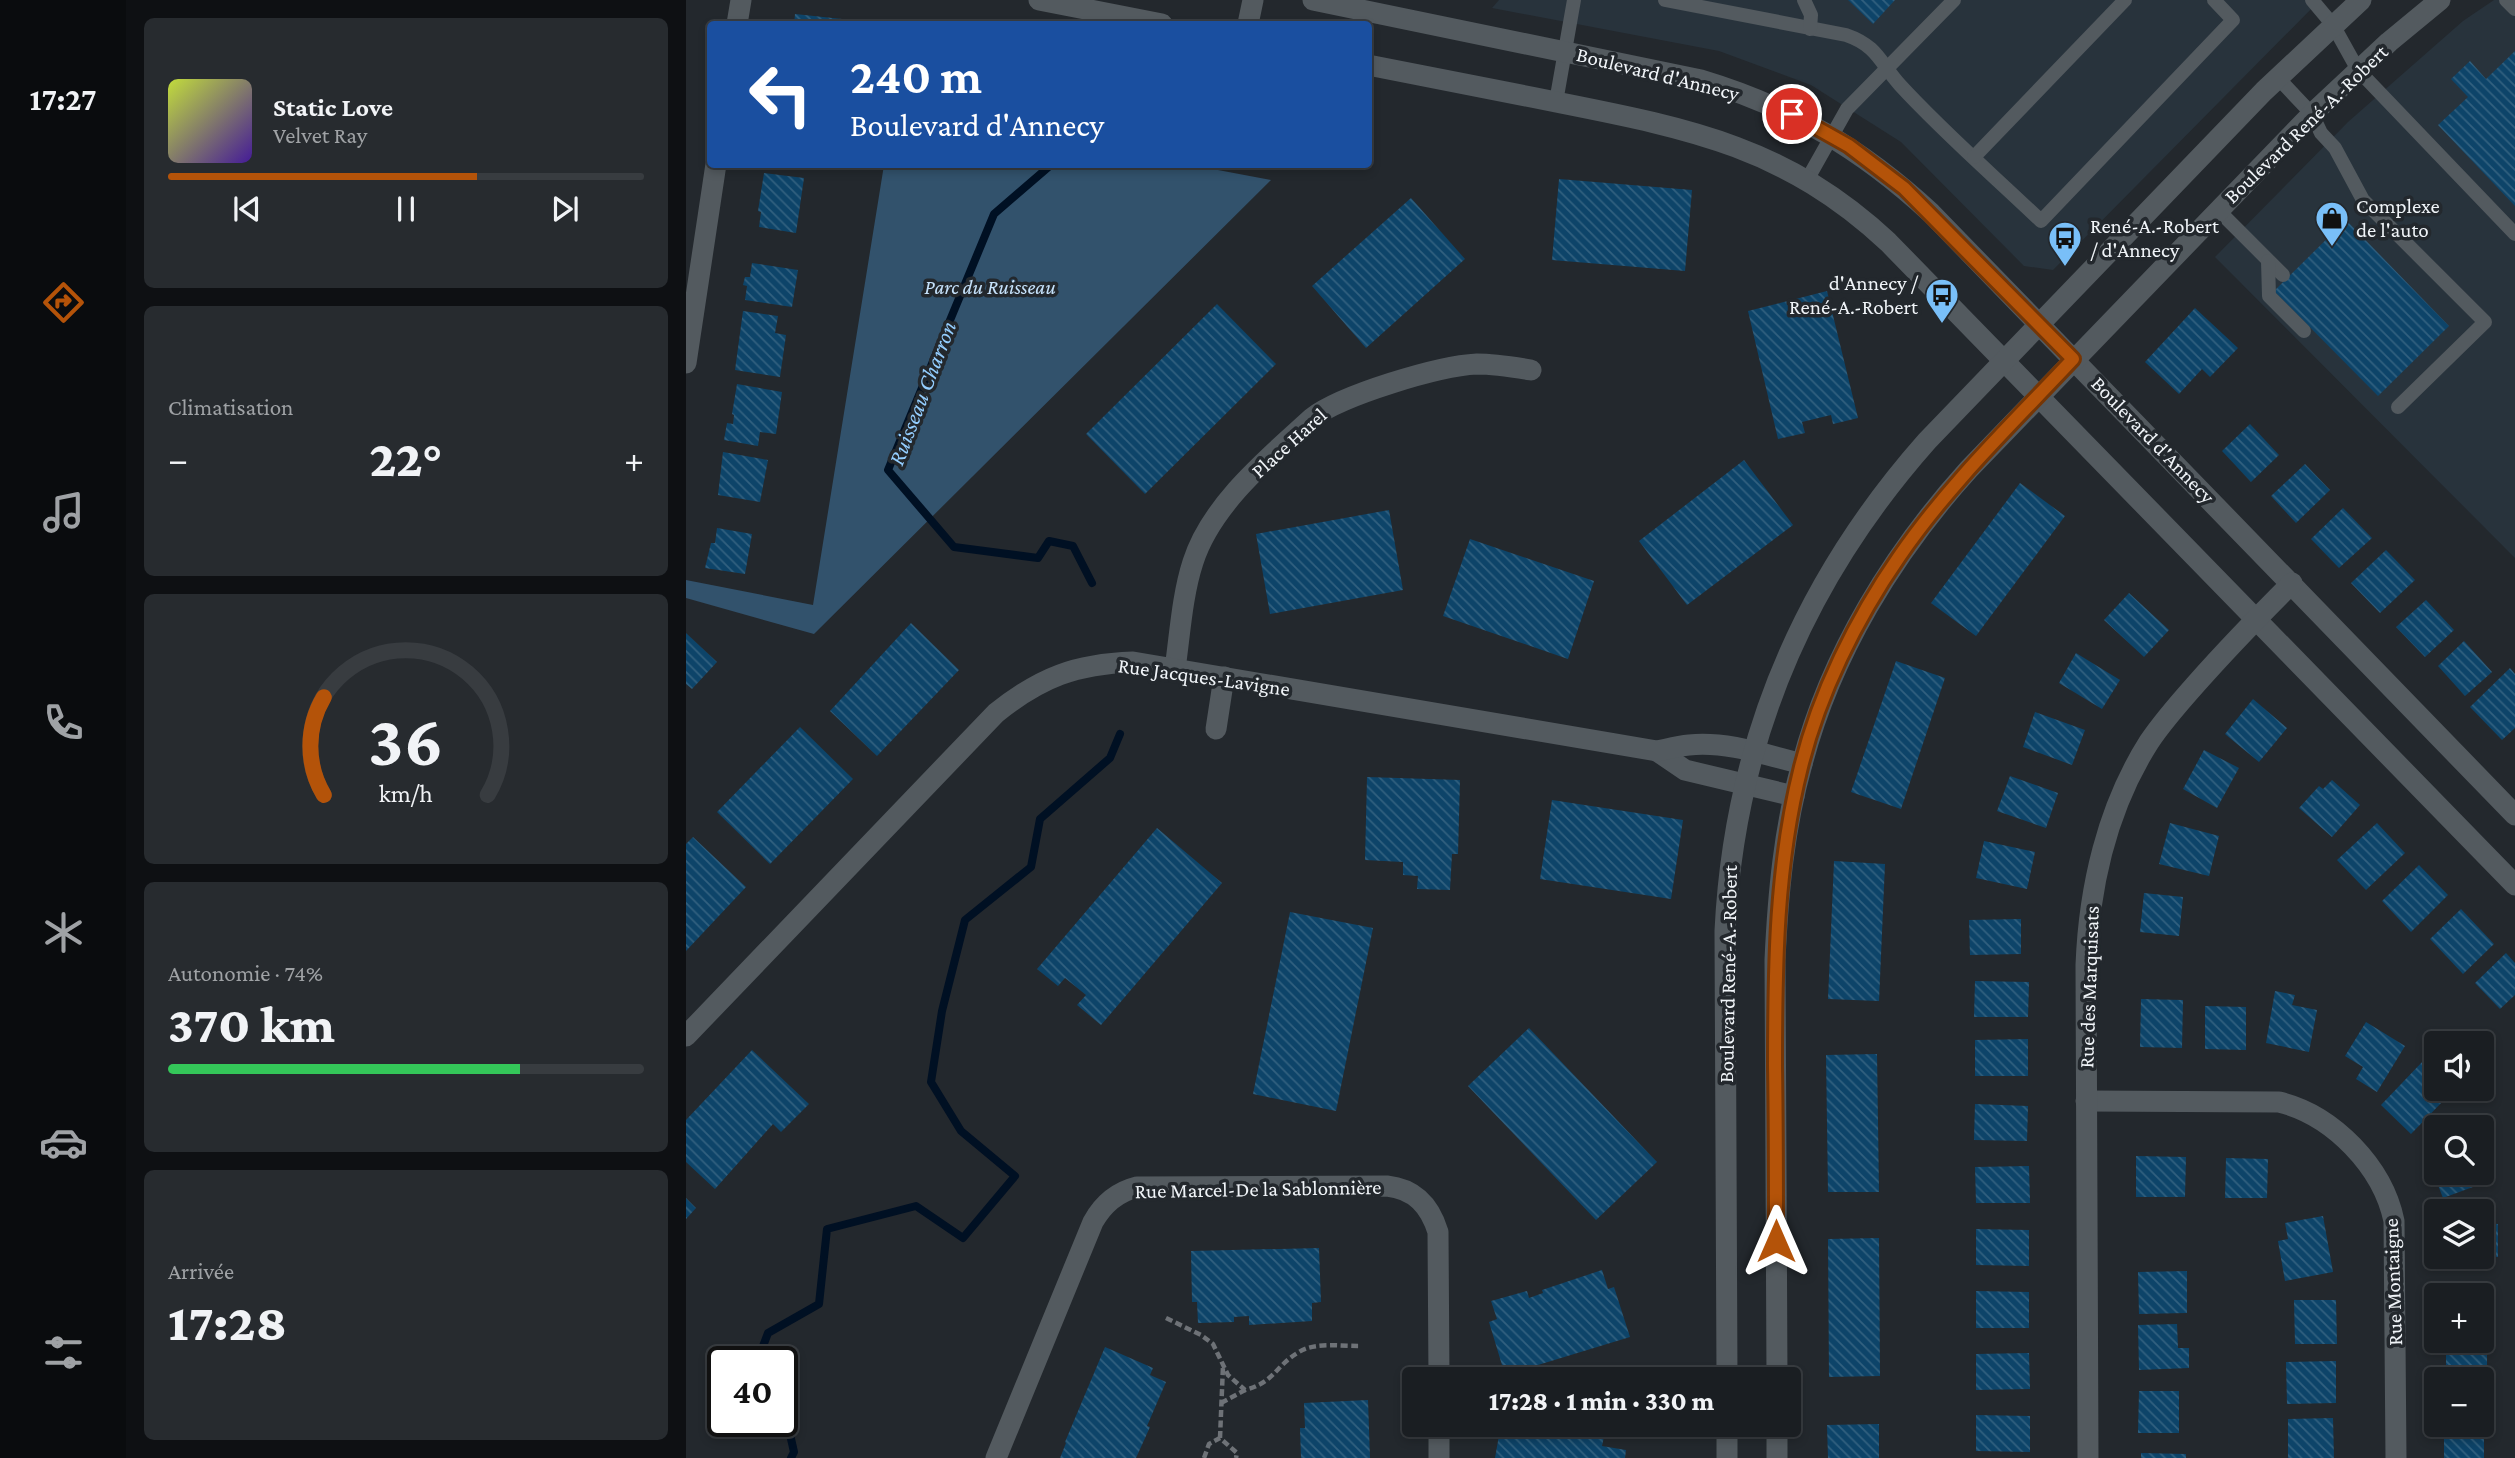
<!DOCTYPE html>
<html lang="fr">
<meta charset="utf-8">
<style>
body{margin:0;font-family:"Crimson Pro",serif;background:#272b2f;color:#f1f3f6;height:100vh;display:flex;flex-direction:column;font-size:26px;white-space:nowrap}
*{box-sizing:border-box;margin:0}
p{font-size:23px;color:#9fa2a5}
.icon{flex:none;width:38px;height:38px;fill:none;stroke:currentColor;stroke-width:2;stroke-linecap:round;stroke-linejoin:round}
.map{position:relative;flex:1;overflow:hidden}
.sheet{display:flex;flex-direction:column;gap:18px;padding:18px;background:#0e1013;width:560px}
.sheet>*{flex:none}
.top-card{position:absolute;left:21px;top:21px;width:665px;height:147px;border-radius:7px;box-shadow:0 4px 10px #0003,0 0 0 2px #383c40;background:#1a4fa0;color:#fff;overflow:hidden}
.tools{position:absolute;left:1738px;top:1031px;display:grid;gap:14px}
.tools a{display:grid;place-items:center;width:70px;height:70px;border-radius:7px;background:#1a1e22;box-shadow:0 4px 10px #0003,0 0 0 2px #383c40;font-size:35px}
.speed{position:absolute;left:21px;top:1346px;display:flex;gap:14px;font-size:35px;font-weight:700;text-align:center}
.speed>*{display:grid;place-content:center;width:91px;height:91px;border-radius:50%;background:#1a1e22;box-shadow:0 4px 10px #0003,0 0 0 2px #383c40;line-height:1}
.speed .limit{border:4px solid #111;border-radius:10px;background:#fff;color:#111}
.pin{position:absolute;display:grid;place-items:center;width:60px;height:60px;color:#fff;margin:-30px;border:4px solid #fff;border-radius:50%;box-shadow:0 2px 7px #0007}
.me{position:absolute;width:77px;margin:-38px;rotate:0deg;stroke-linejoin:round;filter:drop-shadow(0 0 5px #0008)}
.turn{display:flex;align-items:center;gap:24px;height:147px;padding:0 28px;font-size:32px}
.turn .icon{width:91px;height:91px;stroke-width:2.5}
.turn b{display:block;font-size:49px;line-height:60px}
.big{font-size:52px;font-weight:800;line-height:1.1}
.sheet .tile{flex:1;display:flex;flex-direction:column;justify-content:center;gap:10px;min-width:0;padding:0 24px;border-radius:10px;background:#272b2f}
.sheet .dial{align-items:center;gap:0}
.dial svg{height:182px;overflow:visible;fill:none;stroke:#383c40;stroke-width:7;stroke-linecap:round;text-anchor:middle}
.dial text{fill:#f1f3f6;stroke:none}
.song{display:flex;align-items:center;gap:21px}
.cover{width:84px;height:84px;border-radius:10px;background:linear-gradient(135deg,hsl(70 70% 55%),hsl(260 70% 35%))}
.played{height:7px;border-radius:4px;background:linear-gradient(90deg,#b45309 65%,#383c40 65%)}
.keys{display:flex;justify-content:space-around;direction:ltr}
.heat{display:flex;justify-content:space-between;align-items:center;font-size:38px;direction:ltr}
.charge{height:10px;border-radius:5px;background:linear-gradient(90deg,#34c759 74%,#383c40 0)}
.trip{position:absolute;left:716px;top:1367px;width:399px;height:70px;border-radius:7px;background:#1a1e22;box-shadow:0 4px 10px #0003,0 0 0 2px #383c40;font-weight:800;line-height:70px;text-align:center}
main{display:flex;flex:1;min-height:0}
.menu{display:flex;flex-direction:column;width:126px;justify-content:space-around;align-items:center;background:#0a0c0e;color:#9fa2a5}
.menu .icon{width:49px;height:49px}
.menu .on{color:#b45309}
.menu b{font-size:32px;color:#f1f3f6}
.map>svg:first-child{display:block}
</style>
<main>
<nav class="menu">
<b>17:27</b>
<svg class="icon on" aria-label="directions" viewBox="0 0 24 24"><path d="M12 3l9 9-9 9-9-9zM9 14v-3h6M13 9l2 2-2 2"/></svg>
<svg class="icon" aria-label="music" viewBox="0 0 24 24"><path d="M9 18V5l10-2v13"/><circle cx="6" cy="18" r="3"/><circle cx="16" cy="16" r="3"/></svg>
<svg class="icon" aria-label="phone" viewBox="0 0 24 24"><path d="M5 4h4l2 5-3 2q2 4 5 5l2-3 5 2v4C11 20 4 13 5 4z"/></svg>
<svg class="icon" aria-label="climate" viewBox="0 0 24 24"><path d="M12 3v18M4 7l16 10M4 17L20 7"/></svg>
<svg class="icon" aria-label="car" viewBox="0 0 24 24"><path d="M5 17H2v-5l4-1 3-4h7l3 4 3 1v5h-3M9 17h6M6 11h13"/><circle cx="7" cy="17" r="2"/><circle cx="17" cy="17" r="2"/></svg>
<svg class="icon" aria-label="filters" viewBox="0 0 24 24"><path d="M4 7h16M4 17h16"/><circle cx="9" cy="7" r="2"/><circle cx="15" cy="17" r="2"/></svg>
</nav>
<section class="sheet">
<div class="tile">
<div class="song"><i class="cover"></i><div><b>Static Love</b><p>Velvet Ray</p></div></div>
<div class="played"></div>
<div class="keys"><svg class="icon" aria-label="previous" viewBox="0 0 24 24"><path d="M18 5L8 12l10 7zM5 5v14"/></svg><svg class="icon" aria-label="pause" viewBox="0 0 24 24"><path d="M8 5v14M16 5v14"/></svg><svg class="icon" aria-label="next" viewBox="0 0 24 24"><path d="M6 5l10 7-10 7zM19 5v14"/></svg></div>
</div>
<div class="tile"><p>Climatisation</p>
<div class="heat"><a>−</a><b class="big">22°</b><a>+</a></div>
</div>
<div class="tile dial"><svg viewBox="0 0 100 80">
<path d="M14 69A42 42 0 1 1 86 69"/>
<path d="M14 69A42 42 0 0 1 14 26" stroke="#b45309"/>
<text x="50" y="56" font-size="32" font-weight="700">36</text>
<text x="50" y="72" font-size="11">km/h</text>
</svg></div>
<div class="tile"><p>Autonomie · 74%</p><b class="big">370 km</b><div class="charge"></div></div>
<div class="tile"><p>Arrivée</p><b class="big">17:28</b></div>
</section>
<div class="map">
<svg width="1829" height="1458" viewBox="0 0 1829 1458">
<defs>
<pattern id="building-back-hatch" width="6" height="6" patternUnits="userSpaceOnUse" patternTransform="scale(1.75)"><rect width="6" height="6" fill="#0d4469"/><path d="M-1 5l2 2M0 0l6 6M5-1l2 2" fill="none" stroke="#31607f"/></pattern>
</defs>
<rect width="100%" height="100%" fill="#23282d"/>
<g fill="#28333c">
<path d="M813,0H1634L1367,270L1338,266L1215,142L1125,85L1033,51L806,8Z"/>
<path d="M1808,0H1829V558L1529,257L1662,122L1777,21Z"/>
</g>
<path fill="#32526c" d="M500,164L585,180L128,634L0,598V580L127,605L198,165Z"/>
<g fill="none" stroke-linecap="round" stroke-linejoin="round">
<g stroke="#001023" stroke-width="8">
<path d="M366,164L308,214L202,470L268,547L352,558L363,541L387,546L406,583"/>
<path d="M71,1362L82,1333L133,1304L141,1229L230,1206L277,1238L329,1176L275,1131L245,1082L256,1011L279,920L345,867L354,819L424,758L434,734"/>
<path d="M96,1399L108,1452L105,1458"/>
</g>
</g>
<g fill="url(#building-back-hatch)">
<path d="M1162,0H1209L1187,24Z"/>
<path d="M109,14L156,19L155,24H108Z"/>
<path d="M1829,51V206L1752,125L1782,97L1765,79L1784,61L1800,79Z"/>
<path d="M78,173L118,178L110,233L73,227L75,212L72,211Z"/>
<path d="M873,179L1006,190L999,271L866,260Z"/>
<path d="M725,198L779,259L680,348L626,286Z"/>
<path d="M1660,220L1763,326L1692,396L1588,291Z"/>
<path d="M66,263L112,270L106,307L59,300L61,286L57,285L59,277H64Z"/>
<path d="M1141,291L1172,418L1147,424L1145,415L1116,422L1119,433L1092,439L1062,311Z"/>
<path d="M531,304L590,364L459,494L400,434Z"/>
<path d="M1509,308L1552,348L1524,377L1516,369L1493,394L1459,362Z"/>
<path d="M57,311L92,316L89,333L100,335L94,377L49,370Z"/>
<path d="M51,384L96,392L90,434L74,432L72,446L38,440L41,423L47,424L48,415L46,414Z"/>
<path d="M1564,424L1593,455L1565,482L1536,451Z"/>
<path d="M37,452L82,460L74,502L32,495Z"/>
<path d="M1058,460L1107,525L1001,605L953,541Z"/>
<path d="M1619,464L1644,490L1610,523L1585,496Z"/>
<path d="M1334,483L1379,516L1290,636L1245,603Z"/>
<path d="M1657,508L1686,538L1653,568L1625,539Z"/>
<path d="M703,510L717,590L584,614L570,534Z"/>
<path d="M31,528L66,534L59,574L19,568L25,543H29Z"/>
<path d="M784,539L908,581L882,659L757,616Z"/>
<path d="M1700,550L1729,580L1694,613L1665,583Z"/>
<path d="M1443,593L1483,630L1458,657L1418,620Z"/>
<path d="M1740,600L1768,630L1739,657L1710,627Z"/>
<path d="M225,623L273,670L191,756L144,711Z"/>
<path d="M0,633L31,662L6,689L0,684Z"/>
<path d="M1778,641L1806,672L1779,696L1752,666Z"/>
<path d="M1390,653L1434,680L1416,709L1373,683Z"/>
<path d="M1210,661L1259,678L1215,809L1165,792Z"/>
<path d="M1824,668L1829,674V728L1816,740L1784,707Z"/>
<path d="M1567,699L1601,728L1573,762L1539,734Z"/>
<path d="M1349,712L1399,730L1386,765L1337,747Z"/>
<path d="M114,727L167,779L84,864L31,812Z"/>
<path d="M1518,750L1553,768L1531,808L1497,789Z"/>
<path d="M1324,776L1372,793L1360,828L1311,811Z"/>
<path d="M681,777L774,780L772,854H766L764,890L731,889L732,876L717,875V862L679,860Z"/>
<path d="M1646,780L1674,805L1646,837L1613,808L1633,786L1637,789Z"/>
<path d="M866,800L997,820L985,899L854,879Z"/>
<path d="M1484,823L1533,836L1523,876L1473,864Z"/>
<path d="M1691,823L1719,853L1680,890L1651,860Z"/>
<path d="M471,828L536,883L415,1025L391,1005L400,995L379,978L372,986L351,969Z"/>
<path d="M7,837L60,887L0,951V844Z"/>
<path d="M1298,841L1349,852L1341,889L1290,878Z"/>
<path d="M1148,861L1199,864L1193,1001L1142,999Z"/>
<path d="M1733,865L1762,895L1725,932L1696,901Z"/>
<path d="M1458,893L1497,897L1493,936L1454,932Z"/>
<path d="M1775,909L1808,944L1777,974L1744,939Z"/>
<path d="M604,912L687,928L650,1111L567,1094Z"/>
<path d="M1335,919V954L1284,955L1283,920Z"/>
<path d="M1820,953L1829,963V995L1814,1009L1789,983Z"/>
<path d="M1289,981L1343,982L1342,1017H1288Z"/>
<path d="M1589,991L1609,995L1606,1005L1631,1010L1623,1052L1580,1043Z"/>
<path d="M1455,999L1497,1000L1496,1048L1454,1047Z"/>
<path d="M1519,1006L1560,1007V1050L1519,1049Z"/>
<path d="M1680,1022L1719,1046L1691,1092L1670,1079L1677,1067L1659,1056Z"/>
<path d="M843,1028L971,1162L910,1220L782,1086Z"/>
<path d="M1342,1039V1076H1289V1040Z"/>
<path d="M66,1050L123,1104L95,1132L87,1124L29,1189L0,1162V1120Z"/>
<path d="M1191,1054L1193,1192H1142L1140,1055Z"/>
<path d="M1738,1060L1750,1072L1748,1090L1758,1100L1725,1134L1695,1105Z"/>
<path d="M1289,1104L1342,1106L1341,1141L1288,1140Z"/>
<path d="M1750,1150V1172H1790L1795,1184L1757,1198L1740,1154Z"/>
<path d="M1450,1156L1500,1157L1499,1197H1450Z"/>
<path d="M1540,1158L1582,1159L1581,1198H1539Z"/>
<path d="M1343,1166L1344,1203H1290L1289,1167Z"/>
<path d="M0,1198L10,1208L0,1219Z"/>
<path d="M1637,1216L1647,1272L1599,1281L1592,1241L1602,1239L1599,1223Z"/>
<path d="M1796,1223L1812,1224V1257L1796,1256Z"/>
<path d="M1290,1229L1343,1230V1266L1290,1265Z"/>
<path d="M1193,1238L1194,1376L1143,1377L1142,1239Z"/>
<path d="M633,1248L635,1302L626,1303V1321L563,1325V1316L548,1317V1322L512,1323L511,1302H506L505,1251Z"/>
<path d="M916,1270L922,1289L928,1287L944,1337L819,1375L803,1322L811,1319L805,1301L841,1291L843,1298L857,1293L856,1290Z"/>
<path d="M1501,1271V1313L1453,1314L1452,1272Z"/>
<path d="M1290,1291L1343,1292V1328H1290Z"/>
<path d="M1608,1300H1650L1651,1344H1609Z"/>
<path d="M1491,1324L1492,1348H1503V1368L1453,1370L1452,1325Z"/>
<path d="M1760,1346L1801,1347V1391H1796V1379H1760Z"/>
<path d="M419,1347L467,1368L464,1375L480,1382L461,1426L464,1427L450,1458H374L380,1443L379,1442Z"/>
<path d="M1343,1353L1344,1389L1290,1390V1354Z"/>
<path d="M1650,1361V1403L1601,1404L1600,1362Z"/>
<path d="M1453,1391H1493V1433H1452Z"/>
<path d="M682,1400L684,1458H615L614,1428H619L618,1403Z"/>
<path d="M1290,1415L1344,1416V1452L1290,1451Z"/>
<path d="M1647,1418L1648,1458H1602V1419Z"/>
<path d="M815,1424H842L852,1427V1429L903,1439L905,1430L919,1432L916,1446L940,1450L939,1458H809Z"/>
<path d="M1193,1424V1458H1142L1141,1425Z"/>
<rect x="1758" y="1424" width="40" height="34"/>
<path d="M1455,1453L1500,1454V1458H1455Z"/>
</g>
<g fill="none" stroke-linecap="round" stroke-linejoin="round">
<g stroke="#6e7277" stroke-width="4.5" stroke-dasharray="7 3.5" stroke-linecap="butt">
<path d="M480,1318L515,1335L527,1344L542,1375L559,1390C589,1382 590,1365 613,1352C629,1342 655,1346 673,1346"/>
<path d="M535,1403L559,1390"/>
<path d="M534,1438L537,1366"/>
<path d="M518,1458L523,1444L534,1438L551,1453L550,1458"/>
</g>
<g stroke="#535a5f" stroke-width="14">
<path d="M979,0L1160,35C1192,46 1194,63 1214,85C1258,133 1308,176 1355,221L1547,20L1528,0"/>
<path d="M1118,0L1125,15L1124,29"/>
<path d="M1626,0L1647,25L1672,70L1829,234"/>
<path d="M1820,0L1829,9"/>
<path d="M1592,78L1626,114L1635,133L1649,148L1677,200L1799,322L1712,407"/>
<path d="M870,102L888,0"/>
<path d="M1288,157L1439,0"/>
<path d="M1121,180L1161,109L1268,0"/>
<path d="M1532,210L1597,275"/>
<path d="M1582,261L1583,296L1618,331"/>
</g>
<g stroke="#535a5f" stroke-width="21">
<path d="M353,0L476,24"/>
<path d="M627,0L1015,80C1105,107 1176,149 1245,213L1829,815"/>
<path d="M51,24L55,0"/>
<path d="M562,24L567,0"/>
<path d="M682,65C747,78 811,90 875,103C1006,129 1101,148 1202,242L1829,885"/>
<path d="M0,363L30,164"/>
<path d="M489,669C494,634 496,596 507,562C525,505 582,458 626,418C656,395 752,366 791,364C809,364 827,367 845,370"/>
<path d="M530,729L538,677"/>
<path d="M971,751L999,770L1108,796"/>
<path d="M0,1036L310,713C355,677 390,664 447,662L971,751C981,749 992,746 1003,745C1041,741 1080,755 1116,764"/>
<path d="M1400,1101L1593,1102C1647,1115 1697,1167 1708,1221L1710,1458"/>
<path d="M753,1424V1458"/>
<path d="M310,1458L407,1222C417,1204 431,1192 451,1187L701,1186C729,1189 744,1206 752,1232L753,1379"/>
<path d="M1402,1458L1400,965C1403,888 1421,808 1463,742C1477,721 1494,702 1510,684C1541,649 1573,616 1606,583"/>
</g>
<g stroke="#535a5f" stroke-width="21">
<path d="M1041,1379L1039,931C1048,744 1117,581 1241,441L1578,91L1675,0"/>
<path d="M1091,1379L1089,960C1092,894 1098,828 1116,764C1145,654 1207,553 1283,469L1626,114L1703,42L1754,0"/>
<path d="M1041,1424V1458"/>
<path d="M1091,1424V1458"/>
</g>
</g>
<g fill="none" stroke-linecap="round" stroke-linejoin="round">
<defs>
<path id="route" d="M1090,1241C1090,1182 1090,1124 1089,1066C1089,965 1090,866 1115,767C1133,694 1170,619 1213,557C1263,484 1327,423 1387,359L1218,188L1163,146L1106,114"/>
</defs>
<use href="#route" stroke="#753606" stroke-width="18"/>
<use href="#route" stroke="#b45309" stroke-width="12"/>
</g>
<defs>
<symbol id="shop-pin" viewBox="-11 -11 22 30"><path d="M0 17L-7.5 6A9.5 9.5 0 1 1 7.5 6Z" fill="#79bff8" stroke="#23282d"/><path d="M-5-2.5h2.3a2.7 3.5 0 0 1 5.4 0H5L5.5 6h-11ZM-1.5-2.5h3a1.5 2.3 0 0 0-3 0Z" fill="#111"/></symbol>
<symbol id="bus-pin" viewBox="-11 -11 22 30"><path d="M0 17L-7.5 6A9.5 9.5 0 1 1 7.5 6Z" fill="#79bff8" stroke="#23282d"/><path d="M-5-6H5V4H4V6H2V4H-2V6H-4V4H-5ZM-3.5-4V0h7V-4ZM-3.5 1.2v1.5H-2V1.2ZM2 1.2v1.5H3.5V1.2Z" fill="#111"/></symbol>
</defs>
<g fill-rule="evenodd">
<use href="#shop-pin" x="1627" y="199" width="38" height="52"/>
<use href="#bus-pin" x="1360" y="219" width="38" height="52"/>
<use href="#bus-pin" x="1237" y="276" width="38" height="52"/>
</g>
<g text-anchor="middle" stroke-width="7" stroke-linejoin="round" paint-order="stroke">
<g font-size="21" fill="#f0f4f8" stroke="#23282d">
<text transform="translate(972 74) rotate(14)" y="7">Boulevard d'Annecy</text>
<text transform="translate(1620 124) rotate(-44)" y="7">Boulevard René-A.-Robert</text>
<text transform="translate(1467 440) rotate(46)" y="7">Boulevard d'Annecy</text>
<text transform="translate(603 443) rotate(-42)" y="7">Place Harel</text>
<text transform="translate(518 677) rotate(8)" y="7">Rue Jacques-Lavigne</text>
<text transform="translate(1042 974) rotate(-89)" y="7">Boulevard René-A.-Robert</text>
<text transform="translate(1403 987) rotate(-88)" y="7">Rue des Marquisats</text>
<text transform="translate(572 1189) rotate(-1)" y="7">Rue Marcel-De la Sablonnière</text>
<text transform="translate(1707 1282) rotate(-92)" y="7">Rue Montaigne</text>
</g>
<g font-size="21" fill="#f0f4f8" stroke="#23282d" text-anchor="start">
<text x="1670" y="213">Complexe<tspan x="1670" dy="24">de l'auto</tspan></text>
<text x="1404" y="233">René-A.-Robert<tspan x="1404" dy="24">/ d'Annecy</tspan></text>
<text x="1232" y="290" text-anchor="end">d'Annecy /<tspan x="1232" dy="24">René-A.-Robert</tspan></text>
</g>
<g font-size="21" font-style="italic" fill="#c6e2fb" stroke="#23282d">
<text x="304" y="294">Parc du Ruisseau</text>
</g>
<g font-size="23" font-style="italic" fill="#94ceff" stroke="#23282d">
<text transform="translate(236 393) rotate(-69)" y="8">Ruisseau Charron</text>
</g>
</g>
</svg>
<div class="tools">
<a><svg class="icon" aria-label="sound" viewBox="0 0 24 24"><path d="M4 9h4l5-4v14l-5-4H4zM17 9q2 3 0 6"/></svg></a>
<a><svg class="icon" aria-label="search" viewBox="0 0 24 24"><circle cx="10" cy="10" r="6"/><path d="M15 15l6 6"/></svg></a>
<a><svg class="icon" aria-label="layers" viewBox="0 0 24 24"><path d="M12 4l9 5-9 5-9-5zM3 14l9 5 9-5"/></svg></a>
<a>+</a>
<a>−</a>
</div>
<div class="speed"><div class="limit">40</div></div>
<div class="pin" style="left:1106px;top:114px;background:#d93025"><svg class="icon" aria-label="arrive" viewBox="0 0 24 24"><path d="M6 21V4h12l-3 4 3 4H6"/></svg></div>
<svg class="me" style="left:1090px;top:1241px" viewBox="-20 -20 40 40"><path d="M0-17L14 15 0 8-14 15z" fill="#b45309" stroke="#fff" stroke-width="4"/></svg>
<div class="trip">17:28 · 1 min · 330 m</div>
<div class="top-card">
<div class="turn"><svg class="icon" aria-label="left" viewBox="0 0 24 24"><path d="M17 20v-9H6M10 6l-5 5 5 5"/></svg><div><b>240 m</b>Boulevard d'Annecy</div></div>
</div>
</div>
</main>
